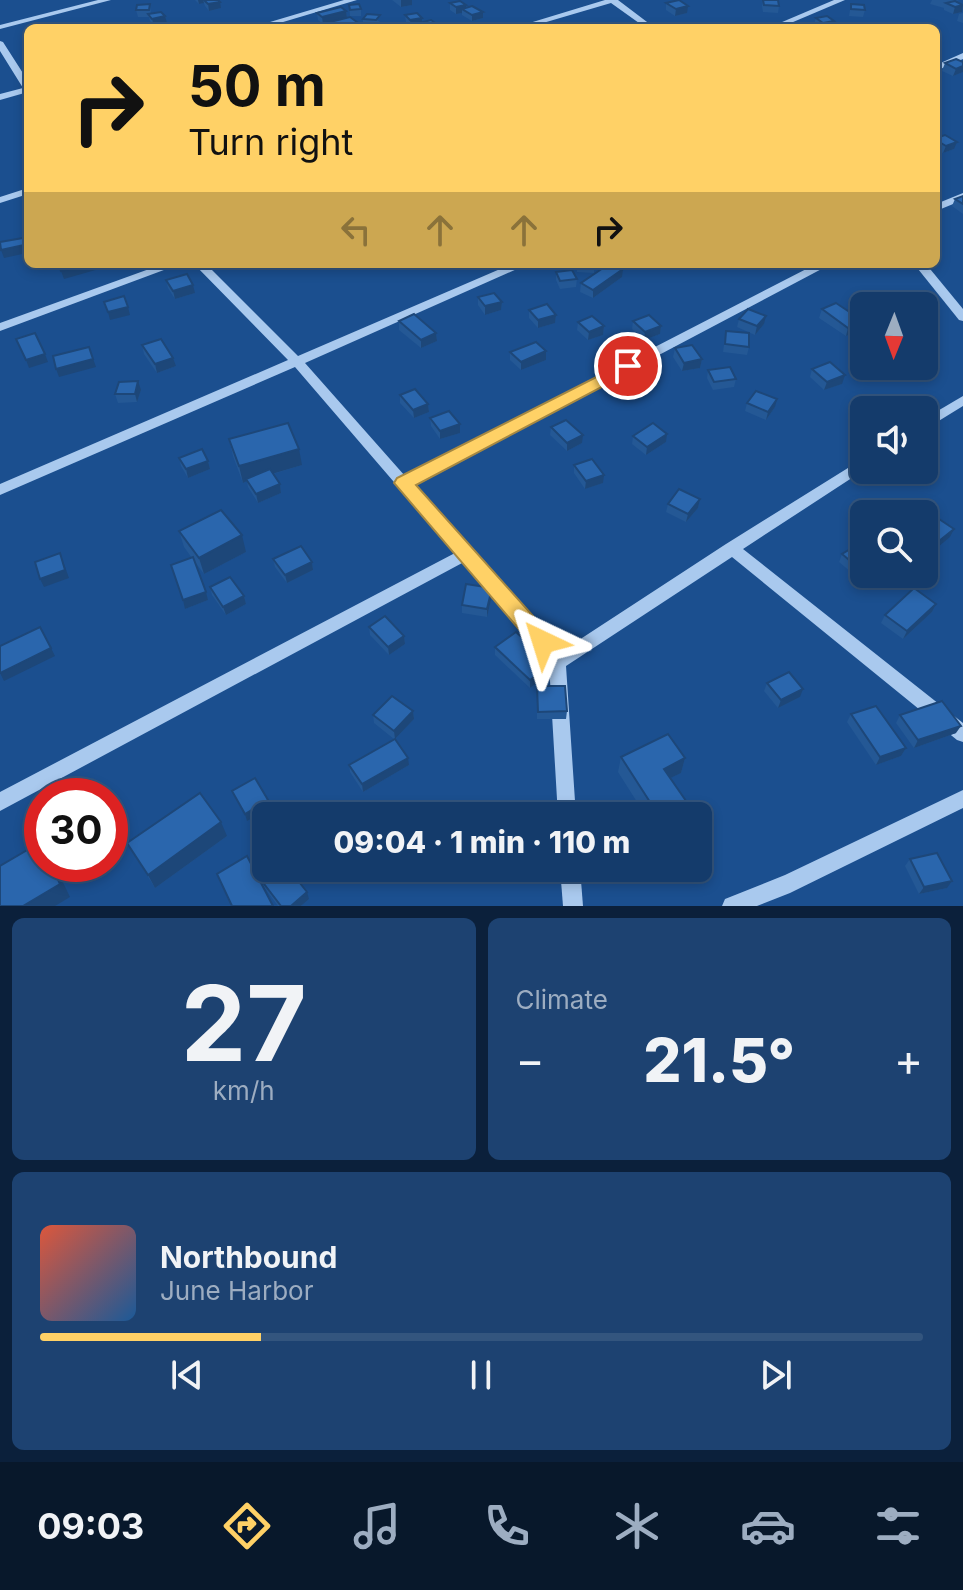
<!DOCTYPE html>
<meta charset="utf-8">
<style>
body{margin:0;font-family:Inter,sans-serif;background:#1d4271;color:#f1f3f6;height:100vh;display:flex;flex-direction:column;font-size:30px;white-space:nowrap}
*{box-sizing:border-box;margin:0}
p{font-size:26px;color:#9dadc1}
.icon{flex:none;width:44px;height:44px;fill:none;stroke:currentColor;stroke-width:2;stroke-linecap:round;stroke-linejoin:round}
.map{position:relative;height:906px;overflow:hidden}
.panel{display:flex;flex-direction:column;gap:12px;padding:12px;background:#0b203b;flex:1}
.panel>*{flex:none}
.hud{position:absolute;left:24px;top:24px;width:916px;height:244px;border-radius:12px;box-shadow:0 4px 12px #0003,0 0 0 2px #33557e;background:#ffd166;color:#111;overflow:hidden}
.needle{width:52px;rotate:181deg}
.tools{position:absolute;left:850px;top:292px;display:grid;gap:16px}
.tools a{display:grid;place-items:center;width:88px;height:88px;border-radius:12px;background:#143b6b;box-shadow:0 4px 12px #0003,0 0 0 2px #33557e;font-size:40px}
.speed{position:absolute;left:24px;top:778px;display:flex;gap:16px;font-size:40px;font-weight:700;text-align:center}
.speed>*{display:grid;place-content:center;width:104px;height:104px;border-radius:50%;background:#143b6b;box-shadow:0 4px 12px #0003,0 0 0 2px #33557e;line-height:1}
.speed .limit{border:12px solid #d22;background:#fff;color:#111}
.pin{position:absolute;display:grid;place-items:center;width:68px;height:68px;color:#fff;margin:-34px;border:4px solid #fff;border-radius:50%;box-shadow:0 2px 8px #0007}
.me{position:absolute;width:88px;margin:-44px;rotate:319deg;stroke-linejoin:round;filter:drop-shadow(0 0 6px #0008)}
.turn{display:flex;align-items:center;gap:28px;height:168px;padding:0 32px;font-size:36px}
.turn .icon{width:104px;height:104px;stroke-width:2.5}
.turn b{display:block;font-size:56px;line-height:68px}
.lanes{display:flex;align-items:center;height:76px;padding:0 32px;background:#0003;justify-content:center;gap:40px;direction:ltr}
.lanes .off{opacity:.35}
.big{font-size:60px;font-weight:800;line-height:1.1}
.panel .card{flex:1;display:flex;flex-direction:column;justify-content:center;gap:12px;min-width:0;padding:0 28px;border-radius:12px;background:#1d4271}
.panel .dial{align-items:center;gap:0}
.dial b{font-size:104px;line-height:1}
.song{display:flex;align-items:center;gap:24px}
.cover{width:96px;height:96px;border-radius:12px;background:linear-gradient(135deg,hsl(10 70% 55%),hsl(210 70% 35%))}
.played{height:8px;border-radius:4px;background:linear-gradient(90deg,#ffd166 25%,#33557e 25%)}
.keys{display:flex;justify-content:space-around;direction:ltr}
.heat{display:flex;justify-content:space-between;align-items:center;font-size:44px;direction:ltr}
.panel .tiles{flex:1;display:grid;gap:12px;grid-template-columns:1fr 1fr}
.card:last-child{grid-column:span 2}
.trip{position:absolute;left:252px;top:802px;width:460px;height:80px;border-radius:12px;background:#143b6b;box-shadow:0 4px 12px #0003,0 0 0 2px #33557e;font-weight:800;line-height:80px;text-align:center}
.dock{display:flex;height:128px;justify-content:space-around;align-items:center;background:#08182b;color:#9dadc1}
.dock .icon{width:56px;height:56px}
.dock .on{color:#ffd166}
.dock b{font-size:36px;color:#f1f3f6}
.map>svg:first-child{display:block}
</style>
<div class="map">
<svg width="963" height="906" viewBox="0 0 963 906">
<rect width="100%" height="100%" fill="#1b4f8f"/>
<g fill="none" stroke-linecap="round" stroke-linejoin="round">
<g fill="#a9c9ee" fill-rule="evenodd">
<path d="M98,0H111L0,29V25Z"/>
<path d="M344,0H357L263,28H250Z"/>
<path d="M605,0H618L655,28H646L611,3L526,28H513Z"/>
<path d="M834,0H845L779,28H768Z"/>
<path d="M0,41L3,42L28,81V92L0,100V94L23,88L0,51Z"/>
<path d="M963,53V59L936,71V65Z"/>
<path d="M28,188V194L0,203V197Z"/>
<path d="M963,193V200L936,211V204Z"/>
<path d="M163,264H180L0,331V323Z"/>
<path d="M194,264H206L298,356L512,264H528L305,363L405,476L816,264H831L413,485L549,637L559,653L726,544L864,458V470L743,549L963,723V742L957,740L732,557L566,666L576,816H558L549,664L537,647L464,562L0,811V792L455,553L295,367L0,495V484L288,360Z"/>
<path d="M914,264H926L963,309V321L959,320Z"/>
<path d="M963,396V406L924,430V419Z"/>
<path d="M963,790V808L790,893L757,906H722L725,899L785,875Z"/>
<path d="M560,868H580L583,906H563Z"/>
</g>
</g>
<g fill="#245895">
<path d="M195,0H218L221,8L209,11L205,6L204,3L199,4Z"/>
<path d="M392,0H412V5L401,7Z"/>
<path d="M763,0L779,6L778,13L763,12L762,6Z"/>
<path d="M932,0H959L957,1L963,4L962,12L953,14L944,10V8L930,4Z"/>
<path d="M450,3L466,7L483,18L472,21L462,15V13L456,14L450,10Z"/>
<path d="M666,3L687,13L675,16L666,10Z"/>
<path d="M150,4L151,14L167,23L154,26L150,21L149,17H138L136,10Z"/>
<path d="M851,4L865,10L863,17L849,16Z"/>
<path d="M349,5L361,9V16H350Z"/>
<path d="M346,11L347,18L323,24L318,20L317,13Z"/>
<path d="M963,13V23L957,21L959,14Z"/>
<path d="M367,14L380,22V23H390V28H375V27L363,26V19Z"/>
<path d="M405,15L422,22L439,28H416V26L411,27L406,22Z"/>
<path d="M816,18L832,28H819L814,24Z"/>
<path d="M963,62V72L953,76L942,71L945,63Z"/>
<path d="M936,138L954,149L943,153L936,150Z"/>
<path d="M963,196V214L952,206L955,199Z"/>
<path d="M426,264H445V266L426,268Z"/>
<path d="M577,264H594V273L577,272Z"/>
<path d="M556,272L577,279L576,287L560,289L556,280Z"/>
<path d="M622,277L593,298L580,292L581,283Z"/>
<path d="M166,280L195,293L175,299L168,288Z"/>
<path d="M478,297L502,302L501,310L485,315L478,305Z"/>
<path d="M822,309L860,330L846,336L819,318Z"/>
<path d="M529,310L556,315L555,323L538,328L529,318Z"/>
<path d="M739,319L764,324L755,335L737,327Z"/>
<path d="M399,321L436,333L437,341L421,348L399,330Z"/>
<path d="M633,321L661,326L660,334L644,340L632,329Z"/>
<path d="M578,322L604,326L603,335L588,340L577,330Z"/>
<path d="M726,331L749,347L747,355L723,352Z"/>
<path d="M142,345L176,366L157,373L144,354Z"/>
<path d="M675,348L702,359L700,368L682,371L673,357Z"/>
<path d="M510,352L546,360L521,370L510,360Z"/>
<path d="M885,366H908L886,367Z"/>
<path d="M812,369L842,384L824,390L810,377Z"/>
<path d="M708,370L736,379L734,387L713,390L707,378Z"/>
<path d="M141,390L137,402L118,403L115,394Z"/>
<path d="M400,395L428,404L429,412L414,418L400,403Z"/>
<path d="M747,403L775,407L766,420L745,411Z"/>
<path d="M430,418L460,424V433L440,439L431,426Z"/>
<path d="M551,427L582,443L567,451L550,435Z"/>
<path d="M633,436L666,442L646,455L632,444Z"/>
<path d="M229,439L302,465L273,474L280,484L281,493L258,503L248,487L247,481L243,483L233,456Z"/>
<path d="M179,458L208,461L210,469L188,478L181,466Z"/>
<path d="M574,465L603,483L585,489L574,473Z"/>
<path d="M700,499L698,508L686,522L666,512L668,504Z"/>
<path d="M179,531L246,552L204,574L195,562L208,600L185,609L192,558L184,547Z"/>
<path d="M864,533V574H865L858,578L839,562L842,554L862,543L861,541Z"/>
<path d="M273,559L312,562L313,570L287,583L275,567Z"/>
<path d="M210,587L244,596L246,604L226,615L212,595Z"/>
<path d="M492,596L487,617L462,613V605Z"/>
<path d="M936,604L932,612L903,639L881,623L885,615Z"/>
<path d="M369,627L404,636L405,644L389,655L370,635Z"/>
<path d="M495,647L551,672L530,688L495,655Z"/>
<path d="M767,683L800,697L778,708L764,691Z"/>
<path d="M537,686L567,711L566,719H537Z"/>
<path d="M413,711L414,719L395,739L409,765L363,792L350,772L349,765L394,739L374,723L373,715Z"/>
<path d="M851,714L906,748L901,756L876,765L847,722Z"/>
<path d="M900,715L956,733L914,748L896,723Z"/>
<path d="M621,757L685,758L681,773L670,778L692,816H646L618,772Z"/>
<path d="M227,836L155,888L127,843Z"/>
<path d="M910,859L947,888L919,894L905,866Z"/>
<path d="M258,876L309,899L301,906H278L261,883Z"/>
</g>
<g fill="#1d4779">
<path d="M198,0H203L204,3L199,4Z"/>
<path d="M401,0H412V5L401,7Z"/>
<path d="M220,2L221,8L209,11L208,4Z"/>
<path d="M466,5V11L462,9V13L456,14V7Z"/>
<path d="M963,5L962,12L953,14L955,7Z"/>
<path d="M688,6L687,13L675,16L676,9Z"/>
<path d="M346,11L347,18L323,24L322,17Z"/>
<path d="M483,12V18L472,21V15Z"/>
<path d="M165,16L167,23L154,26L152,19Z"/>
<path d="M422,18V25L416,24V26L411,27L410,20Z"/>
<path d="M834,21L832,28H821L823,23Z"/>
<path d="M963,66V72L953,76L956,69Z"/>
<path d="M957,142L954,149L943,153L946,146Z"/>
<path d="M23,238L26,246L27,253L4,258L1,250Z"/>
<path d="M86,264H98L99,269L64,279L61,271Z"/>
<path d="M623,269L622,277L593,298V290Z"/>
<path d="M193,285L195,293L175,299L173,291Z"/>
<path d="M502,302L501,310L485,315V306Z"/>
<path d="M128,307L130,315L110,320L108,312Z"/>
<path d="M556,315L555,323L538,328V320Z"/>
<path d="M766,316L764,324L755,335L757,326Z"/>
<path d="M863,321L860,330L846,336L848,328Z"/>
<path d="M604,326L603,335L588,340L589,332Z"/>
<path d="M661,326L660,334L644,340L645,332Z"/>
<path d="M436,333L437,341L421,348V340Z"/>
<path d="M89,347L96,367L59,377L56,369Z"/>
<path d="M546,351V360L521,370V362Z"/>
<path d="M45,354L48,362L29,368L26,360Z"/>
<path d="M173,358L176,366L157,373L155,364Z"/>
<path d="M702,359L700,368L682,371L684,363Z"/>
<path d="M845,375L842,384L824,390L827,382Z"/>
<path d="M138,381L141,390L137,402L135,394Z"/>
<path d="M777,399L775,407L766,420L768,412Z"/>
<path d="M428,404L429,412L414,418L413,410Z"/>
<path d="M460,424V433L440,439V431Z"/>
<path d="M667,434L666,442L646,455L647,447Z"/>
<path d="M583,435L582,443L567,451V443Z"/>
<path d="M299,449L302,465L248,481L246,479L247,481L243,483L239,466Z"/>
<path d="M208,461L210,469L188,478L186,469Z"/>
<path d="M604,475L603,483L585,489L586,481Z"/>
<path d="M280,484L281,493L258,503L256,494Z"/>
<path d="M700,499L698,508L686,522L688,514Z"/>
<path d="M954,529L950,537L938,547L932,560L924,562V548L938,544L939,541Z"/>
<path d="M242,535L246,552L204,574L199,558Z"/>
<path d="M60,553L69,578L44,587L40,579Z"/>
<path d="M312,562L313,570L287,583L285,575Z"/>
<path d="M864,569V574H865L858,578L861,570Z"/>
<path d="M492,588V596L487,617V609Z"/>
<path d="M206,592L208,600L185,609L183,600Z"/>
<path d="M244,596L246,604L226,615L223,607Z"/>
<path d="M936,604L932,612L903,639L907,631Z"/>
<path d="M404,636L405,644L389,655L388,647Z"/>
<path d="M51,648L55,656L4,681L0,673Z"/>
<path d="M552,664L551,672L530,688V680Z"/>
<path d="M803,689L800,697L778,708L781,700Z"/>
<path d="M413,711L414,719L395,739L394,731Z"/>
<path d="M961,726L956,733L914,748L918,740Z"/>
<path d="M906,748L901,756L876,765L880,757Z"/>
<path d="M408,758L409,765L363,792L362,784Z"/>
<path d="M685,758L681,773L660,783L664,769Z"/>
<path d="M268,800L270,808L247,821L245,814Z"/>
<path d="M221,822L227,836L155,888L148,875Z"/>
<path d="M51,864H54L70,897L55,906H23Z"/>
<path d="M952,881L947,888L919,894L924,887Z"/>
<path d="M307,892L309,899L301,906H291Z"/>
</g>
<g fill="#2a66ad" stroke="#1d4779" stroke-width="2">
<path d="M204,0H218L220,2L208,4Z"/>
<path d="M679,0L688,6L676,9L666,3Z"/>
<path d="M763,0H778L779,6L764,5Z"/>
<path d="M460,1L466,5L456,7L450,3Z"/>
<path d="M955,1L963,5L955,7L946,3Z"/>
<path d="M150,4L149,10H136L137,5Z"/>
<path d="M359,4L361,9L350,10L349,5Z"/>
<path d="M851,4L864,5L865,10L851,9Z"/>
<path d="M472,6L483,12L472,15L462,9Z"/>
<path d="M341,7L346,11L322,17L317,13Z"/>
<path d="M161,12L165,16L152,19L148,14Z"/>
<path d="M417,13L422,18L410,20L405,15Z"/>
<path d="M367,14L380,15L376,20L363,19Z"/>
<path d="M827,16L834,21L823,23L816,18Z"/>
<path d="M350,17L361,25L350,28H332L326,23Z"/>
<path d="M431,20L439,26L430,28H422L416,24Z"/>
<path d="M377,23H390L388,28L375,27Z"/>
<path d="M634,25L636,28H622L621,26Z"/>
<path d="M956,59L963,62V66L956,69L945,63Z"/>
<path d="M945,135L957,142L946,146L936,140V138Z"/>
<path d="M963,196V204L955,199Z"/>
<path d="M23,238L24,245L1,250L0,242Z"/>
<path d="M58,264H86L61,271Z"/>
<path d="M609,264H612L623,269L593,290L581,283Z"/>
<path d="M572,270L577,279L560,281L556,272Z"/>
<path d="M187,274L193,285L173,291L166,280Z"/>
<path d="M494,293L502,302L485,306L478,297Z"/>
<path d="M124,296L128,307L108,312L104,302Z"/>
<path d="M836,303L863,321L848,328L822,309Z"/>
<path d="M547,304L556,315L538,320L529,310Z"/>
<path d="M748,309L766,316L757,326L739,319Z"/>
<path d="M414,314L436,333L421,340L399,321Z"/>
<path d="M649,315L661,326L645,332L633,321Z"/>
<path d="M592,316L604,326L589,332L578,322Z"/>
<path d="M726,331L749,333V347L725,344Z"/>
<path d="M35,333L45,354L26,360L16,339Z"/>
<path d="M161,339L173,358L155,364L142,345Z"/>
<path d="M536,342L546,351L521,362L510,352Z"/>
<path d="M692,345L702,359L684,363L675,348Z"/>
<path d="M89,347L93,359L56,369L53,356Z"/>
<path d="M830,362L845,375L827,382L812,369Z"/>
<path d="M730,367L736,379L714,382L708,370Z"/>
<path d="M138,381L135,394H115L119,382Z"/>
<path d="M415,389L428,404L413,410L400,395Z"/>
<path d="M756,391L777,399L768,412L747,403Z"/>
<path d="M449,411L460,424L440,431L430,418Z"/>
<path d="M566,420L583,435L567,443L551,427Z"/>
<path d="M288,423L299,449L239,466L229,439Z"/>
<path d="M653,423L667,434L647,447L633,436Z"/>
<path d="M202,449L208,461L186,469L179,458Z"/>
<path d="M592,459L604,475L586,481L574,465Z"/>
<path d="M270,469L280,484L256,494L246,479Z"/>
<path d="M679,489L700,499L688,514L668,504Z"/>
<path d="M918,505L954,529L939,541L934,537L924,526V514H914L912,512L907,514Z"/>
<path d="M221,510L242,535L199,558L179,531Z"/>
<path d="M924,526L939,544L924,548Z"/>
<path d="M862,542L864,545V569L861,570L842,554Z"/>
<path d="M301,546L312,562L285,575L273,559Z"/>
<path d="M60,553L65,570L40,579L35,562Z"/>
<path d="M193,557L206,592L183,600L171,565Z"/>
<path d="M230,577L244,596L223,607L210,587Z"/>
<path d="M466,584L492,588L487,609L462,605Z"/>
<path d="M914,588L936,604L907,631L885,615Z"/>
<path d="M385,616L404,636L388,647L369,627Z"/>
<path d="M40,627L51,648L0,673V646Z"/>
<path d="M516,632L552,664L530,680L495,647Z"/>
<path d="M789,672L803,689L781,700L767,683Z"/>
<path d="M537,686H565L567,711L538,712Z"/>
<path d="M392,696L413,711L394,731L373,715Z"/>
<path d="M942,701L961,726L918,740L900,715Z"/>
<path d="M876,706L906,748L880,757L851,714Z"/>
<path d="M668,734L685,758L664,769L693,811L683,816H659L621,757Z"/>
<path d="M395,739L408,758L362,784L349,765Z"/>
<path d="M255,778L268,800L245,814L232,791Z"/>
<path d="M200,793L221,822L148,875L127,843Z"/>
<path d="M41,842L42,864H51L60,884L23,906H0V866Z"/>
<path d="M937,853L952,881L924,887L910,859Z"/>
<path d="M247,856L273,906H232L217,874Z"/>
<path d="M269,868H288L307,892L291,906H281L258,876Z"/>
</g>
<path fill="#ffd166" stroke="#a68842" stroke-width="2" d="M628,361L637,366L634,370L416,485L550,635L553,642L550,648L543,651L535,648L394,483L397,478Z"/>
</svg>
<div class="tools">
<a><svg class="needle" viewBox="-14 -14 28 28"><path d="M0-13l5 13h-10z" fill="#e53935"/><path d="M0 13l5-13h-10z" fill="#9dadc1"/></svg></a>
<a><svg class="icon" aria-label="sound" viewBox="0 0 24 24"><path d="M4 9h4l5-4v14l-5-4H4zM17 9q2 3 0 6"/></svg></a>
<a><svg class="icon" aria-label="search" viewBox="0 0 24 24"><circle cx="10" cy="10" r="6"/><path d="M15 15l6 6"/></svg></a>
</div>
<div class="speed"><div class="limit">30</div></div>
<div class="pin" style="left:628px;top:366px;background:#d93025"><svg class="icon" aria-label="arrive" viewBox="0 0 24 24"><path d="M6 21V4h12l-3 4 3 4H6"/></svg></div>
<svg class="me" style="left:543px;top:642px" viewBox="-20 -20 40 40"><path d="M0-17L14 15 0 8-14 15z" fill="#ffd166" stroke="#fff" stroke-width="4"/></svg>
<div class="trip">09:04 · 1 min · 110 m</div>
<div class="hud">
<div class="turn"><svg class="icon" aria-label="right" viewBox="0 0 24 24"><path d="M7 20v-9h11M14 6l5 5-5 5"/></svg><div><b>50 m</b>Turn right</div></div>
<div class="lanes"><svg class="icon off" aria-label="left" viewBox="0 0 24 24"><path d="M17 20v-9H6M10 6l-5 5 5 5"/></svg><svg class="icon off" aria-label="ahead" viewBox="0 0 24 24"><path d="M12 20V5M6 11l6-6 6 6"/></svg><svg class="icon off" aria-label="ahead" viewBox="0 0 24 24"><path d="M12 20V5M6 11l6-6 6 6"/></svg><svg class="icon" aria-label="right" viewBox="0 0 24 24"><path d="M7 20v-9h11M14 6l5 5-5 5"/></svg></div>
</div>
</div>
<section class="panel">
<div class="tiles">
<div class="card dial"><b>27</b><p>km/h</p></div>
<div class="card"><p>Climate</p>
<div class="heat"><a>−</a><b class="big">21.5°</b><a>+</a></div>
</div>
<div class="card">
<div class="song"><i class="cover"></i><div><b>Northbound</b><p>June Harbor</p></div></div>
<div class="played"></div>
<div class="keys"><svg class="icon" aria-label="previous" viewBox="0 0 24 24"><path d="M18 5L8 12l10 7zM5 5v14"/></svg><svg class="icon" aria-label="pause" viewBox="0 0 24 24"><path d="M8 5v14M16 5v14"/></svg><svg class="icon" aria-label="next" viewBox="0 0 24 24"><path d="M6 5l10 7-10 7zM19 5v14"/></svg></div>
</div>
</div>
</section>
<nav class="dock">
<b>09:03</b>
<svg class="icon on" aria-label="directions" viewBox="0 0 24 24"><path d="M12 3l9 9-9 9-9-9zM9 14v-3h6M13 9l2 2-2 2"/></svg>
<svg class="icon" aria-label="music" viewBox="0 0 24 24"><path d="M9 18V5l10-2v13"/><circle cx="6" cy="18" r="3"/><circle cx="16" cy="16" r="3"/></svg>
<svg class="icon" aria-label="phone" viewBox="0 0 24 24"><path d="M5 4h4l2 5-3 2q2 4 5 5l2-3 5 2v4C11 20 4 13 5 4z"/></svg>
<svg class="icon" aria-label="climate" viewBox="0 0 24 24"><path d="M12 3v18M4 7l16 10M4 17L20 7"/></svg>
<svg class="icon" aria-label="car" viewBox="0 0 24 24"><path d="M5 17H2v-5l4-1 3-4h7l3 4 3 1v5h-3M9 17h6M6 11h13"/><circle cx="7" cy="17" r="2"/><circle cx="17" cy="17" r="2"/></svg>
<svg class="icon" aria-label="filters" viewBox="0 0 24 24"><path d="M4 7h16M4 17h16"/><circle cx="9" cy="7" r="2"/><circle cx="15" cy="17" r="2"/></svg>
</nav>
